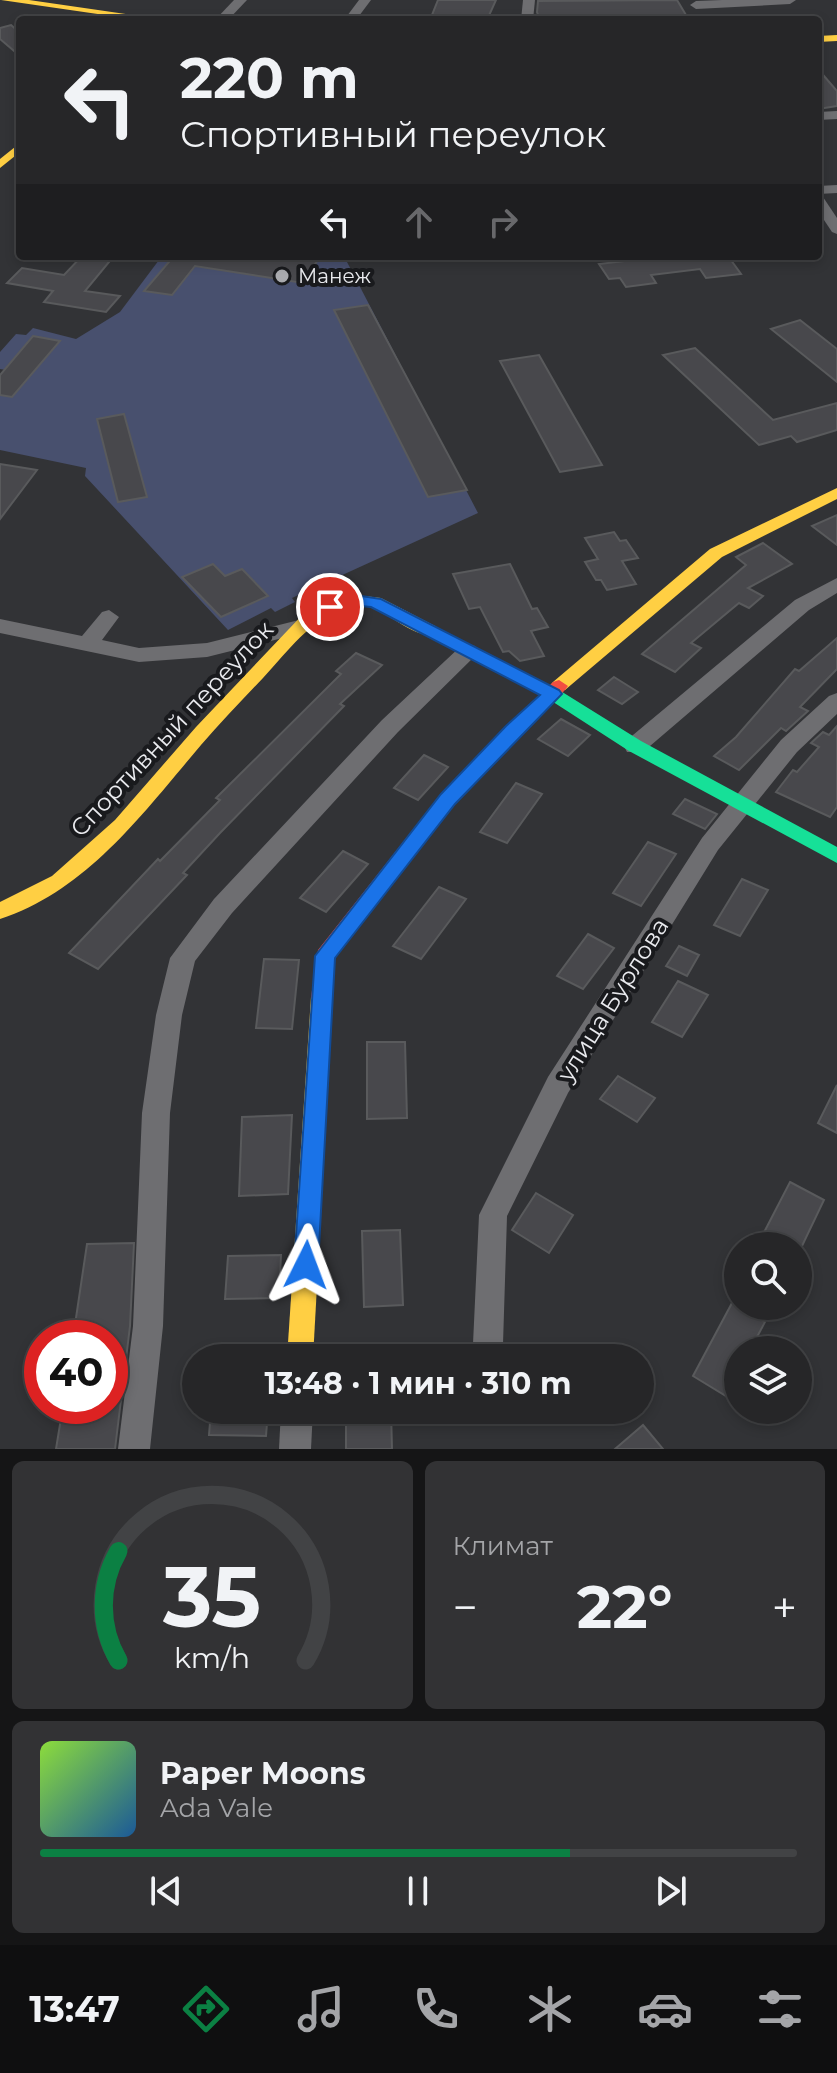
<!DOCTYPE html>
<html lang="ru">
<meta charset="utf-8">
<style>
body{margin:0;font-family:Montserrat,sans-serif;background:#323234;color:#f1f3f6;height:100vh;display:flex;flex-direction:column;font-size:30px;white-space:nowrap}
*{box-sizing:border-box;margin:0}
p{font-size:26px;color:#a4a5a8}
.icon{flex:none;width:44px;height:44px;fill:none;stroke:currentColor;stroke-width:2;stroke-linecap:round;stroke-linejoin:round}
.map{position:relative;height:1449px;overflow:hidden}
.details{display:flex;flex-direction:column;gap:12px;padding:12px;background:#151516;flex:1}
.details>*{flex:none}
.top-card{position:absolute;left:16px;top:16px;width:806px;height:244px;border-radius:8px;box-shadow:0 4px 12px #0003,0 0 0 2px #424345;background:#262628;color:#f1f3f6;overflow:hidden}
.controls{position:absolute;left:724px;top:1232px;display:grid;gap:16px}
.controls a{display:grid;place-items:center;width:88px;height:88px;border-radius:50%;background:#262628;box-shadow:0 4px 12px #0003,0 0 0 2px #424345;font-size:40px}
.speed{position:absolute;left:24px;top:1320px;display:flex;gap:16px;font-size:40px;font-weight:700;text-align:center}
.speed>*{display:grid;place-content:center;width:104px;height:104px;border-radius:50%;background:#262628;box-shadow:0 4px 12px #0003,0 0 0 2px #424345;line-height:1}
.speed .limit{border:12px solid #d22;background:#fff;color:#111}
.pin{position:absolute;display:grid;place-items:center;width:68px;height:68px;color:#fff;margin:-34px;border:4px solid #fff;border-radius:50%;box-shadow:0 2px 8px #0007}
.me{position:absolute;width:88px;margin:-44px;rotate:3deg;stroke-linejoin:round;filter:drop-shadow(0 0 6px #0008)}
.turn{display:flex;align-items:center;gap:28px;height:168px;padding:0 32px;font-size:36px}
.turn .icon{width:104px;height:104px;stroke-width:2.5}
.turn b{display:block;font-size:56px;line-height:68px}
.lanes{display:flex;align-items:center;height:76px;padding:0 32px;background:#0003;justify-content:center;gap:40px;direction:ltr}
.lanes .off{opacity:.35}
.big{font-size:60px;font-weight:700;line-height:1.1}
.details .widget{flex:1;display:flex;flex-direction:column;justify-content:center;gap:12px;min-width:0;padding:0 28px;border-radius:12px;background:#323234}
.details .dial{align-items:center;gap:0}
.dial svg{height:208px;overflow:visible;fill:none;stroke:#424345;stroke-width:7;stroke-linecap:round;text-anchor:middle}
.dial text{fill:#f1f3f6;stroke:none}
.song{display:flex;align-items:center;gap:24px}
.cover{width:96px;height:96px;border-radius:12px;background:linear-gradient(135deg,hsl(90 70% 55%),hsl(210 70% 35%))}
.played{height:8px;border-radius:4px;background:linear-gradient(90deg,#0b8043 70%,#424345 70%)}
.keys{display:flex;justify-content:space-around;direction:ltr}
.heat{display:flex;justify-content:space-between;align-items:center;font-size:44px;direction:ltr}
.details .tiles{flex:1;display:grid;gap:12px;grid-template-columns:1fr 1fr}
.widget:last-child{grid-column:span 2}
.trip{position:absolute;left:182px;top:1344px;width:472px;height:80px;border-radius:40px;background:#262628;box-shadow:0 4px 12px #0003,0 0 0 2px #424345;font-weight:700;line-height:80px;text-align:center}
.dock{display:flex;height:128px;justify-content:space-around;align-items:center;background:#0f0f10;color:#a4a5a8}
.dock .icon{width:56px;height:56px}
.dock .active{color:#0b8043}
.dock b{font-size:36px;color:#f1f3f6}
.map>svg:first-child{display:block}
</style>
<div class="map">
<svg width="837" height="1449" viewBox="0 0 837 1449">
<rect width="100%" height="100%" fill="#323336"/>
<path fill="#48506e" d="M162,256H304L347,262L478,513L292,598L295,602L275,612L271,608L228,630L85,476L86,468L0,450V394L12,371L0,369V352L16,334L26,335L33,328L76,339L120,312Z"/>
<g fill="#48484c" stroke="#595a5c" stroke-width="2">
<path d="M438,0H496L487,20H430Z"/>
<path d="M677,0L689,20H540L537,12L538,1Z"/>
<path d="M11,25L20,33V56L0,39V28Z"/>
<path d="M818,69L837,91V106L818,109Z"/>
<path d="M82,256H114L85,291L120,296L106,312L44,302L53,291L7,283L22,268L64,275Z"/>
<path d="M174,256H304L319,258L303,283L195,266L172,295L144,291Z"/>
<path d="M668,256H728L741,274L706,278L700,269L651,275L656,283L626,287L620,278L609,279L599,264Z"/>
<path d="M368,305L467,490L428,497L334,310Z"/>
<path d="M800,320L837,349V382L771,329Z"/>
<path d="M33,336L60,341L12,397L0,395V375Z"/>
<path d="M695,348L773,420L837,403V430L797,442L791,436L759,445L663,355Z"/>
<path d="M539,355L572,413L602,465L560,472L500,361Z"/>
<path d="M124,414L147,497L118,502L97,419Z"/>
<path d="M0,464L37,470L0,519Z"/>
<path d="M837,515V545L812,526Z"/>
<path d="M614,532L620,541L626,540L638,558L622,561L636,584L607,590L601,580H596L585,562L598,559L585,538Z"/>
<path d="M763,543L792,564L748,588L763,596L749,608L739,603L691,643L701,648L675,672L642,654L746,565L736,557Z"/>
<path d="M213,564L225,576L242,569L268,596L221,617L182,577Z"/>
<path d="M510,564L532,609L537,608L548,627L531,631L544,656L520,661L509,651L503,652L480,607L469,609L453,574Z"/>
<path d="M837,638V669L800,707L808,711L786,731L781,728L739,770L714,756L736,737L795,669L799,671Z"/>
<path d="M356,653L382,665L340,704L344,706L220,833L183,873L187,875L98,969L69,953L158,859L160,861L220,800L216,798L341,674L336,671Z"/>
<path d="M614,677L638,692L622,704L598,690Z"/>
<path d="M561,719L590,735L568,756L538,739Z"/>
<path d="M837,726V807L830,817L776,792L793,770L797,772L819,747L811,743L823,732L829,735Z"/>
<path d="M424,755L448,767L418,800L394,788Z"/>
<path d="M516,783L542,794L507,843L480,832Z"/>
<path d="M685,799L717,814L705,829L673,814Z"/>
<path d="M648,842L676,854L641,906L613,893Z"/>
<path d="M343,851L368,864L326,912L300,898Z"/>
<path d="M742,879L768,890L740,936L714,925Z"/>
<path d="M439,887L466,899L421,959L393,946Z"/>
<path d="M588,934L614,948L583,989L557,976Z"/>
<path d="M679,946L699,955L687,976L666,966Z"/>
<path d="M264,959L299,960L292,1029L256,1028Z"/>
<path d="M678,981L708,995L682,1037L652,1022Z"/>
<path d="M367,1042H405L407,1118L367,1119Z"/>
<path d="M618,1076L655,1098L637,1122L600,1099Z"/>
<path d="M837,1085V1133L818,1123Z"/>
<path d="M292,1115L288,1194L239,1196L242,1117Z"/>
<path d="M790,1182L824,1200L802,1246H757Z"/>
<path d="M536,1193L573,1215L549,1253L512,1230Z"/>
<path d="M400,1230L403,1305L364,1307L362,1231Z"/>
<path d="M134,1243L130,1326L115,1449H56L63,1406H110V1338H73L87,1244Z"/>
<path d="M281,1255L279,1298L225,1299L228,1256Z"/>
<path d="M732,1303L765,1322L750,1350H738V1373L726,1396L693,1376Z"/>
<path d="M211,1410H268L266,1436L209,1435Z"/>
<path d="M346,1410H391L392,1449H346Z"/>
<path d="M643,1425L663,1449H615Z"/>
</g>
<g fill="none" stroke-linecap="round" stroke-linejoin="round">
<g fill="#6e6e71" fill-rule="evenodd">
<path d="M234,0H247L228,20H215Z"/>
<path d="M359,0H371L356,20H344Z"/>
<path d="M523,0H535L533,20H521Z"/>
<path d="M722,0H796L790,4L696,9L690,5L696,1Z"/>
<path d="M837,111V119L818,120V112Z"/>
<path d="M837,185V193L818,194V186Z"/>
<path d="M818,196L823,197L837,218V234L832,232L818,211Z"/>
<path d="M837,578V593L809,610L643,752H627L624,746L627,740L795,600Z"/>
<path d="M109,610L119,617L102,640L139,648L207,643L299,620L309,627L306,632L207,657L139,662L0,633V619L82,636L102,612Z"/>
<path d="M468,644L475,646L478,651L475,656L398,732L232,913L195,961L182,1015L170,1113L163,1326L150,1449H118L133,1326L142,1113L156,1015L170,958L214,899L382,720L461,646Z"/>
<path d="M837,693V714L797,752L718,850L568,1093L507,1216L503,1344L499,1355L491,1358L477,1355L473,1344L479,1215L548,1077L702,838L781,740L829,696Z"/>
<path d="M281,1410H313L311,1449H279Z"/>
</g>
<path fill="#16e098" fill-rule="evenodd" d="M429,624L559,690L641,741L837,847V863L629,751L547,698L423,634L421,630Z"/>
<g fill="#ffcf43" fill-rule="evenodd">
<path d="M1,0H29L167,20H139Z"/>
<path d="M837,35V41L818,42V36Z"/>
<path d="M20,143V152L0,168V159Z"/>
<path d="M837,488V499L722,557L565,690H553L550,686L553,682L710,549Z"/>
<path d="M348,594L381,598L435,626L437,630L435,634C408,641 377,594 345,607C309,621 289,650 263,678C242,700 221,722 201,745C144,812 87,891 0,919V902L52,876L115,820L196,727L307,610Z"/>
<path d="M322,988L329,991L333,997L313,1358H287L311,997L315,991Z"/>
</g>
<path fill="#f24e42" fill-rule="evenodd" d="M559,680L568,686L565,690L455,804L335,958L333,997L329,1003L322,1006L315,1003L311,997L318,950L441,794L553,682Z"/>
</g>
<path fill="#1a73e8" stroke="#114b97" stroke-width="2" d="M348,594L381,599L559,690L562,694L455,804L335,958L318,1265L315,1273L306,1277L297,1273L294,1265L315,956L441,794L506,726L540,695L371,607L350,605L330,612L322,607Z"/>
<circle fill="#a9aaae" stroke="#191a1d" stroke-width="3" cx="282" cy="276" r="8"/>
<g text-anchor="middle" stroke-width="8" stroke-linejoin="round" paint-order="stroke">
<g font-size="20" fill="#e9eaee" stroke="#191a1d" text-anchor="start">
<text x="298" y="283">Манеж</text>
</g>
<g font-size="24" fill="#e9eaee" stroke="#191a1d">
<text transform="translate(172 729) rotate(-47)" y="8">Спортивный переулок</text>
<text transform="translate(613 1000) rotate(-58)" y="8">улица Бурлова</text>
</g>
</g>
</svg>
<div class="controls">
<a><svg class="icon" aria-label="search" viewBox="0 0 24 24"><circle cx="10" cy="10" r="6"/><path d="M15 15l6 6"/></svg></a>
<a><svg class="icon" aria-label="layers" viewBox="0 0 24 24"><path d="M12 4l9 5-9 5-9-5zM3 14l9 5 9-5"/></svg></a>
</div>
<div class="speed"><div class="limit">40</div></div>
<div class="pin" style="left:330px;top:607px;background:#d93025"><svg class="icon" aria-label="arrive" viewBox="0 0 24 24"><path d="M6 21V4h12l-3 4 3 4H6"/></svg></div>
<svg class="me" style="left:306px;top:1265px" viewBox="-20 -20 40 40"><path d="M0-17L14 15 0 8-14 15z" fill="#1a73e8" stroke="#fff" stroke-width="4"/></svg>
<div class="trip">13:48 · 1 мин · 310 m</div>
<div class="top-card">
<div class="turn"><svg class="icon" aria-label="left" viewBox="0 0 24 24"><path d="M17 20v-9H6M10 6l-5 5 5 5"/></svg><div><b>220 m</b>Спортивный переулок</div></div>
<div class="lanes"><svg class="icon" aria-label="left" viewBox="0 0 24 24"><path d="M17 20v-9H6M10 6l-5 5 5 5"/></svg><svg class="icon off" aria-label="ahead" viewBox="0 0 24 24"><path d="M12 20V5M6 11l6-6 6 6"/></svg><svg class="icon off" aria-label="right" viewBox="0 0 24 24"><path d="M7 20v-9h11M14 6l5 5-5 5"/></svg></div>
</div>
</div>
<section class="details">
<div class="tiles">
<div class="widget dial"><svg viewBox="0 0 100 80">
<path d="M14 69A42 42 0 1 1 86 69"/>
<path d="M14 69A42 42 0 0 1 14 27" stroke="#0b8043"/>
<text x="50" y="56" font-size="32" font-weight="700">35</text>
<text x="50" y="72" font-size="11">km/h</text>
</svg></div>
<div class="widget"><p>Климат</p>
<div class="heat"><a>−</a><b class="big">22°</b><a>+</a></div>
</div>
<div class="widget">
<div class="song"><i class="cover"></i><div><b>Paper Moons</b><p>Ada Vale</p></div></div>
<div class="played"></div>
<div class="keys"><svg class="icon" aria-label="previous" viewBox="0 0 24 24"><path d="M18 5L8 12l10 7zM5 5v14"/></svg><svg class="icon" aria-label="pause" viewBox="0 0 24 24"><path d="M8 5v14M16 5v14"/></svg><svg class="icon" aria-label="next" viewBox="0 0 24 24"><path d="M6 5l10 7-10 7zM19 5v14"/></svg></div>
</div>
</div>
</section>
<nav class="dock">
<b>13:47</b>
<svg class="icon active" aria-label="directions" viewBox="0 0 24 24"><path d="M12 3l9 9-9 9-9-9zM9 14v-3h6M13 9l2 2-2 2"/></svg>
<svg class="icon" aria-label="music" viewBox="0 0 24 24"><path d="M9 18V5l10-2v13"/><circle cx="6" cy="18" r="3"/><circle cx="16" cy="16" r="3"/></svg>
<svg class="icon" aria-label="phone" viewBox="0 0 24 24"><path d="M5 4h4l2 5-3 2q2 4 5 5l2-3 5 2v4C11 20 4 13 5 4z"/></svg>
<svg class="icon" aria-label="climate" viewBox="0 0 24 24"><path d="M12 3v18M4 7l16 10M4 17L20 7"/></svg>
<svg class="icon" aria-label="car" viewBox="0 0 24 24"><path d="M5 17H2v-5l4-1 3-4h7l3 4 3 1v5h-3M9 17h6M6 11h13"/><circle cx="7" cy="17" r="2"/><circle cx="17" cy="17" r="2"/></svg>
<svg class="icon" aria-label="filters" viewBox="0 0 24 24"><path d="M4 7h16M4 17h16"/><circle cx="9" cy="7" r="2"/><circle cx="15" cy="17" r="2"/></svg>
</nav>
